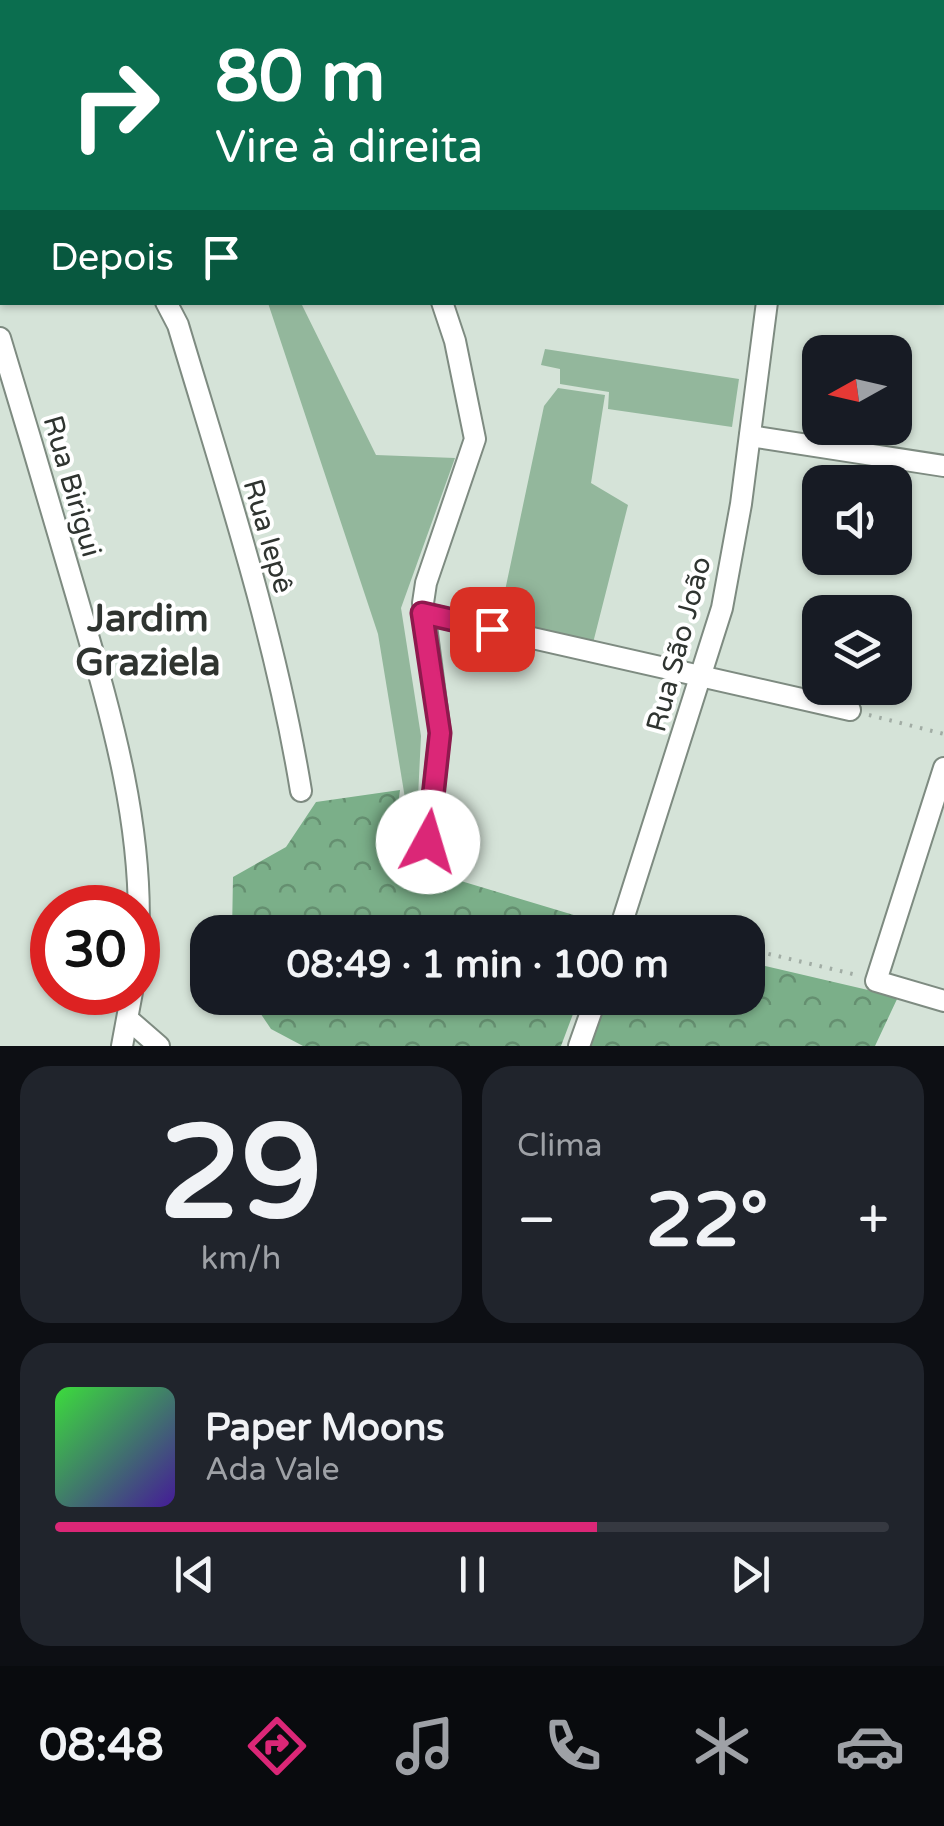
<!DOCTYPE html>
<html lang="pt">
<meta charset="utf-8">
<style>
body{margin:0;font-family:"Varela Round",sans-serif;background:#20242c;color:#f1f3f6;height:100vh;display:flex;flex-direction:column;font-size:38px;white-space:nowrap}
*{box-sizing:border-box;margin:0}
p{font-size:32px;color:#9ea1a6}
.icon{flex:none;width:55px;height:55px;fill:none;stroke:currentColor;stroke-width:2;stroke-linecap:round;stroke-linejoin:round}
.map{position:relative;height:1046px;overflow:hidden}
.panel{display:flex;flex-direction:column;gap:20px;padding:20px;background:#0d0f14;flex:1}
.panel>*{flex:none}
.guide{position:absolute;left:0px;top:0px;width:945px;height:305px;box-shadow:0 2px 8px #0004;background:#0b6e4f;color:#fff;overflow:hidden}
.needle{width:65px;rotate:262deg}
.controls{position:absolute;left:802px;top:335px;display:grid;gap:20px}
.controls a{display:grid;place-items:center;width:110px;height:110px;border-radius:20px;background:#171b24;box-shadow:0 2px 8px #0004;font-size:50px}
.speed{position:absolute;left:30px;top:885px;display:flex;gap:20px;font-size:50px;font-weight:700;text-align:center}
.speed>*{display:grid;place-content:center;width:130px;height:130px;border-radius:50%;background:#171b24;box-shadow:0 2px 8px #0004;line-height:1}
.speed .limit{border:15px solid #d22;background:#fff;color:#111}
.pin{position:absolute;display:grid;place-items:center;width:85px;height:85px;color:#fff;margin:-42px;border-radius:20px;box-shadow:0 5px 15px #0006}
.me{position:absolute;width:110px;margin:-55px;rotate:6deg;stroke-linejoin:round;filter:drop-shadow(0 0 8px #0008)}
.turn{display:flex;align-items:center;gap:35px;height:210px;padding:0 50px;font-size:45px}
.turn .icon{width:130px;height:130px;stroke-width:2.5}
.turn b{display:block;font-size:70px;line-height:85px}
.then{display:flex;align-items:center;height:95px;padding:0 50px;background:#0003;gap:20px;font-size:38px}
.big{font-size:75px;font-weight:800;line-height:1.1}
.panel .card{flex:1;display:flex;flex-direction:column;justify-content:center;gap:15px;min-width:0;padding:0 35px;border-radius:30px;background:#20242c}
.panel .dial{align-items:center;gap:0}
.dial b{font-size:130px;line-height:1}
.song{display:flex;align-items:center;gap:30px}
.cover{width:120px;height:120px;border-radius:15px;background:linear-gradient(135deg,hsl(120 70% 55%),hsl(260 70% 35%))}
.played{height:10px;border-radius:5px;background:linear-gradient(90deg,#db2777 65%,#363941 65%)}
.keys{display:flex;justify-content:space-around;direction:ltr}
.heat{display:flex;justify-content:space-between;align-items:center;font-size:55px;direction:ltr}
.panel .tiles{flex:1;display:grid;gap:20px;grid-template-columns:1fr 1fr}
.card:last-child{grid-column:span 2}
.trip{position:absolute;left:190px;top:915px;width:575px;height:100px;border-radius:30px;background:#171b24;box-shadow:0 2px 8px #0004;font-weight:800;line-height:100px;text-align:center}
.dock{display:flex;height:160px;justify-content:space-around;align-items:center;background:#090b0e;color:#9ea1a6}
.dock .icon{width:70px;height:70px}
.dock .current{color:#db2777}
.dock b{font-size:45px;color:#f1f3f6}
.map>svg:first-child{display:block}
</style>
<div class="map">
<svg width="944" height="1046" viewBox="0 0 944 1046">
<defs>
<pattern id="forest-crowns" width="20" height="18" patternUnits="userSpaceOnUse" patternTransform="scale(2.5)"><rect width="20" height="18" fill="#7baf89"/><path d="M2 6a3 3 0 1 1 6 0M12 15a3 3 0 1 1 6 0" fill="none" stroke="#658f70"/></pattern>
</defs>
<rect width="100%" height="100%" fill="#d5e3d8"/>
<g fill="#93b79c">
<path d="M268,303H301L376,455L455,458L401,608L421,736L415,859L378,634Z"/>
<path d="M545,349L739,379L732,427L608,409L609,392L560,384V369L541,365Z"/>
<path d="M558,388L605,395L591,483L628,505L593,643L499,619L544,406Z"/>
</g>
<g fill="url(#forest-crowns)">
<path d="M400,790L391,860L607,925L604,932H232L233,877L286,847L316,802Z"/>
<path d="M748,962L898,997L875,1046H589L607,998H748Z"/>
<path d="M250,998H579L561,1046H303L271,1029Z"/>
</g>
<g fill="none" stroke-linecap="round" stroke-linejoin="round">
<defs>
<g id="minor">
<path d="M268,0L269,2"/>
<path d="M936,0L944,1"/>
<path d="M541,2L542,0"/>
<path d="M802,2V0"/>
<path d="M0,151L2,153"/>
<path d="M0,171H2"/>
<path d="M942,257H944"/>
<path d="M166,302L178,325C224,479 275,632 301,791"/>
<path d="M0,338C26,423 51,509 76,594C109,708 145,824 138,945"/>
<path d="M750,436L944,466"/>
<path d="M422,613L850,710"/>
<path d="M944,768L876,981L944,1001"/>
<path d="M428,842L440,733L423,603L426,583L475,439L455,341L442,302"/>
<path d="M619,932L722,608L741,504L767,302"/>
<path d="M129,1020L159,1046"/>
<path d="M122,1046L132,992"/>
<path d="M579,1046L596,998"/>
</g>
</defs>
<use href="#minor" stroke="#7e8b81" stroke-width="24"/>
<g stroke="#a1aca4" stroke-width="4" stroke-dasharray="2.5 8" stroke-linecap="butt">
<path d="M869,715L944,734"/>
<path d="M639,925L673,932"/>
<path d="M748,949L857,975"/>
</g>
<use href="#minor" stroke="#fff" stroke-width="20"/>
</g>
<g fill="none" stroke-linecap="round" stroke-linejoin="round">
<defs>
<path id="route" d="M428,842L440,733L422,613L492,629"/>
</defs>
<use href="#route" stroke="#8e194d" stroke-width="25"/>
<use href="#route" stroke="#db2777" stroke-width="18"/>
</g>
<g text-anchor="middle" stroke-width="8" stroke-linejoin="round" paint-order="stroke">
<g font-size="28" fill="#2f3430" stroke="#fff">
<text transform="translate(73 486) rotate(74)" y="10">Rua Birigui</text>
<text transform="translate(269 536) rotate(74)" y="10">Rua Iepê</text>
<text transform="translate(678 644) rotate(-75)" y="10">Rua São João</text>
</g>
<g font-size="38" font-weight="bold" fill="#2f3430" stroke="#fff">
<text x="148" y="631">Jardim<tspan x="148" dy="44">Graziela</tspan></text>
</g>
</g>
</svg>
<div class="controls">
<a><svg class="needle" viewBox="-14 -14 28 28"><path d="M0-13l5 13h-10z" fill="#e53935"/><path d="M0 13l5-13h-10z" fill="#9ea1a6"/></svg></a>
<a><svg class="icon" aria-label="sound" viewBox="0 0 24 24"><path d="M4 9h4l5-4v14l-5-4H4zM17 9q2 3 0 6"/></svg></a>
<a><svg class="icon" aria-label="layers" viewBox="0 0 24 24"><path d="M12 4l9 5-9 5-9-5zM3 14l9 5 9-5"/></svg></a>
</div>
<div class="speed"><div class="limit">30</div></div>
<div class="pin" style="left:492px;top:629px;background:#d93025"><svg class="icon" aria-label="arrive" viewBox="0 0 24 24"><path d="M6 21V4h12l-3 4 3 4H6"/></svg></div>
<svg class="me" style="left:428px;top:842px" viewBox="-20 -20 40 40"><circle r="19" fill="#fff"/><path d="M0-13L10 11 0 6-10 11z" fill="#db2777"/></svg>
<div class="trip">08:49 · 1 min · 100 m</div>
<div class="guide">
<div class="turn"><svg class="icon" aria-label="right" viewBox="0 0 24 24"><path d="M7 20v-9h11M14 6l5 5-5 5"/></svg><div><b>80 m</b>Vire à direita</div></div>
<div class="then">Depois<svg class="icon" aria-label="arrive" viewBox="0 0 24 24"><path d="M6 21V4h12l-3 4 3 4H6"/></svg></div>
</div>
</div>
<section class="panel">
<div class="tiles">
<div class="card dial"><b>29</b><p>km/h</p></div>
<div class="card"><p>Clima</p>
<div class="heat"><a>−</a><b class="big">22°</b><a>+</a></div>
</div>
<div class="card">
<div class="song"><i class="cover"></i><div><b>Paper Moons</b><p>Ada Vale</p></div></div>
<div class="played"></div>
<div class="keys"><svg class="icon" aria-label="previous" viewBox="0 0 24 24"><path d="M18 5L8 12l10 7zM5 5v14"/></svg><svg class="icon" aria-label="pause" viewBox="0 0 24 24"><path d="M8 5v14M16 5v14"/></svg><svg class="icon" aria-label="next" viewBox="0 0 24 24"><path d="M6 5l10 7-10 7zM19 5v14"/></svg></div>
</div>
</div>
</section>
<nav class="dock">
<b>08:48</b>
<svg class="icon current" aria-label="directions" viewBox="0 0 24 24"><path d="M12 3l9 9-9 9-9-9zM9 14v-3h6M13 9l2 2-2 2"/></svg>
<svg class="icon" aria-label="music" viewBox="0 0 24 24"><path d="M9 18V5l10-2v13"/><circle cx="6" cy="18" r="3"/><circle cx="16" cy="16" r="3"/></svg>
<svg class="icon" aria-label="phone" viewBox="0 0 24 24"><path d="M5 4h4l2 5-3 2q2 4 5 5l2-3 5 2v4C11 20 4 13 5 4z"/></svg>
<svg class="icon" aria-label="climate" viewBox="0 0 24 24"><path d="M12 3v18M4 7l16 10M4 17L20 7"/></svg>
<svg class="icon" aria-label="car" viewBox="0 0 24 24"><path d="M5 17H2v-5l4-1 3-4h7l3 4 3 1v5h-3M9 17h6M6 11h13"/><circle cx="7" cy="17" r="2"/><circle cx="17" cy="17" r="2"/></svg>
</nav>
